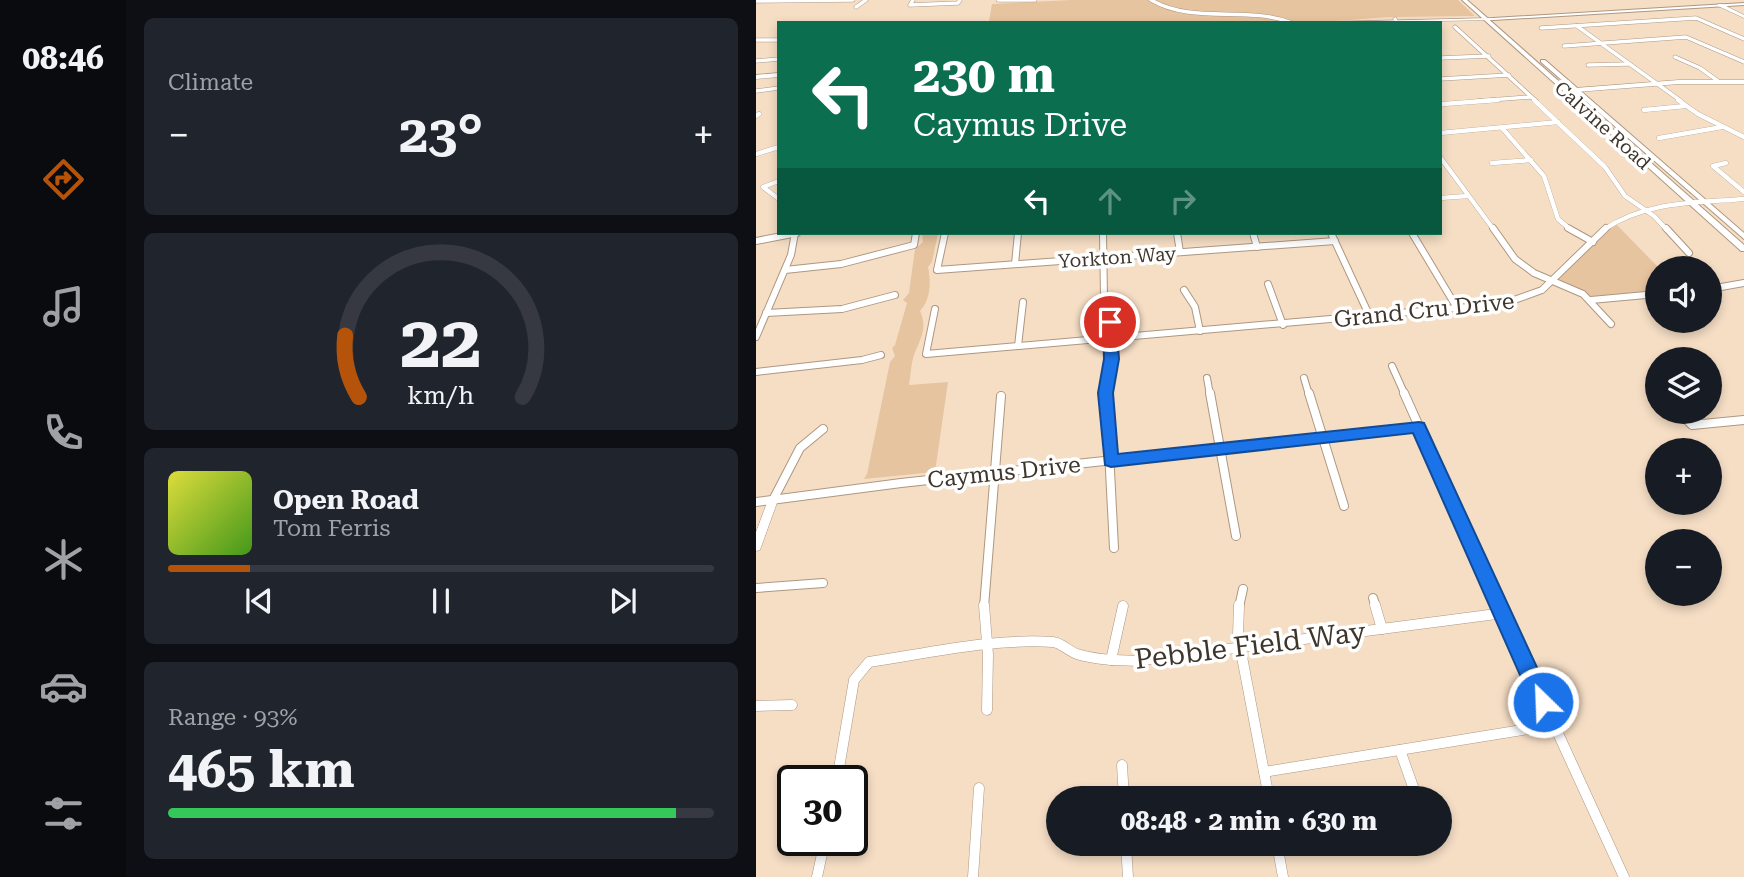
<!DOCTYPE html>
<meta charset="utf-8">
<style>
body{margin:0;font-family:"Roboto Serif",serif;background:#20242c;color:#f1f3f6;height:100vh;display:flex;flex-direction:column;font-size:26px;white-space:nowrap}
*{box-sizing:border-box;margin:0}
p{font-size:23px;color:#9ea1a6}
.icon{flex:none;width:38px;height:38px;fill:none;stroke:currentColor;stroke-width:2;stroke-linecap:round;stroke-linejoin:round}
.map{position:relative;flex:1;overflow:hidden}
.sheet{display:flex;flex-direction:column;gap:18px;padding:18px;background:#0d0f14;width:630px}
.sheet>*{flex:none}
.hud{position:absolute;left:21px;top:21px;width:665px;height:214px;border-radius:0px;box-shadow:0 4px 10px #0003;background:#0b6e4f;color:#fff;overflow:hidden}
.controls{position:absolute;left:889px;top:256px;display:grid;gap:14px}
.controls a{display:grid;place-items:center;width:77px;height:77px;border-radius:50%;background:#171b24;box-shadow:0 4px 10px #0003;font-size:35px}
.speed{position:absolute;left:21px;top:765px;display:flex;gap:14px;font-size:35px;font-weight:700;text-align:center}
.speed>*{display:grid;place-content:center;width:91px;height:91px;border-radius:50%;background:#171b24;box-shadow:0 4px 10px #0003;line-height:1}
.speed .limit{border:4px solid #111;border-radius:10px;background:#fff;color:#111}
.pin{position:absolute;display:grid;place-items:center;width:60px;height:60px;color:#fff;margin:-30px;border:4px solid #fff;border-radius:50%;box-shadow:0 2px 7px #0007}
.me{position:absolute;width:77px;margin:-38px;rotate:336deg;stroke-linejoin:round;filter:drop-shadow(0 0 5px #0008)}
.turn{display:flex;align-items:center;gap:24px;height:147px;padding:0 21px;font-size:32px}
.turn .icon{width:91px;height:91px;stroke-width:2.5}
.turn b{display:block;font-size:49px;line-height:60px}
.lanes{display:flex;align-items:center;height:66px;padding:0 21px;background:#0003;justify-content:center;gap:35px;direction:ltr}
.lanes .off{opacity:.35}
.big{font-size:52px;font-weight:700;line-height:1.1}
.sheet .tile{flex:1;display:flex;flex-direction:column;justify-content:center;gap:10px;min-width:0;padding:0 24px;border-radius:10px;background:#20242c}
.sheet .dial{align-items:center;gap:0}
.dial svg{height:182px;overflow:visible;fill:none;stroke:#363941;stroke-width:7;stroke-linecap:round;text-anchor:middle}
.dial text{fill:#f1f3f6;stroke:none}
.song{display:flex;align-items:center;gap:21px}
.cover{width:84px;height:84px;border-radius:10px;background:linear-gradient(135deg,hsl(60 70% 55%),hsl(100 70% 35%))}
.played{height:7px;border-radius:4px;background:linear-gradient(90deg,#b45309 15%,#363941 15%)}
.keys{display:flex;justify-content:space-around;direction:ltr}
.heat{display:flex;justify-content:space-between;align-items:center;font-size:38px;direction:ltr}
.charge{height:10px;border-radius:5px;background:linear-gradient(90deg,#34c759 93%,#363941 0)}
.trip{position:absolute;left:290px;top:786px;width:406px;height:70px;border-radius:35px;background:#171b24;box-shadow:0 4px 10px #0003;font-weight:700;line-height:70px;text-align:center}
main{display:flex;flex:1;min-height:0}
.tab-bar{display:flex;flex-direction:column;width:126px;justify-content:space-around;align-items:center;background:#090b0e;color:#9ea1a6}
.tab-bar .icon{width:49px;height:49px}
.tab-bar .on{color:#b45309}
.tab-bar b{font-size:32px;color:#f1f3f6}
.map>svg:first-child{display:block}
</style>
<main>
<nav class="tab-bar">
<b>08:46</b>
<svg class="icon on" aria-label="directions" viewBox="0 0 24 24"><path d="M12 3l9 9-9 9-9-9zM9 14v-3h6M13 9l2 2-2 2"/></svg>
<svg class="icon" aria-label="music" viewBox="0 0 24 24"><path d="M9 18V5l10-2v13"/><circle cx="6" cy="18" r="3"/><circle cx="16" cy="16" r="3"/></svg>
<svg class="icon" aria-label="phone" viewBox="0 0 24 24"><path d="M5 4h4l2 5-3 2q2 4 5 5l2-3 5 2v4C11 20 4 13 5 4z"/></svg>
<svg class="icon" aria-label="climate" viewBox="0 0 24 24"><path d="M12 3v18M4 7l16 10M4 17L20 7"/></svg>
<svg class="icon" aria-label="car" viewBox="0 0 24 24"><path d="M5 17H2v-5l4-1 3-4h7l3 4 3 1v5h-3M9 17h6M6 11h13"/><circle cx="7" cy="17" r="2"/><circle cx="17" cy="17" r="2"/></svg>
<svg class="icon" aria-label="filters" viewBox="0 0 24 24"><path d="M4 7h16M4 17h16"/><circle cx="9" cy="7" r="2"/><circle cx="15" cy="17" r="2"/></svg>
</nav>
<section class="sheet">
<div class="tile"><p>Climate</p>
<div class="heat"><a>−</a><b class="big">23°</b><a>+</a></div>
</div>
<div class="tile dial"><svg viewBox="0 0 100 80">
<path d="M14 69A42 42 0 1 1 86 69"/>
<path d="M14 69A42 42 0 0 1 8 42" stroke="#b45309"/>
<text x="50" y="56" font-size="32" font-weight="700">22</text>
<text x="50" y="72" font-size="11">km/h</text>
</svg></div>
<div class="tile">
<div class="song"><i class="cover"></i><div><b>Open Road</b><p>Tom Ferris</p></div></div>
<div class="played"></div>
<div class="keys"><svg class="icon" aria-label="previous" viewBox="0 0 24 24"><path d="M18 5L8 12l10 7zM5 5v14"/></svg><svg class="icon" aria-label="pause" viewBox="0 0 24 24"><path d="M8 5v14M16 5v14"/></svg><svg class="icon" aria-label="next" viewBox="0 0 24 24"><path d="M6 5l10 7-10 7zM19 5v14"/></svg></div>
</div>
<div class="tile"><p>Range · 93%</p><b class="big">465 km</b><div class="charge"></div></div>
</section>
<div class="map">
<svg width="988" height="877" viewBox="0 0 988 877">
<rect width="100%" height="100%" fill="#f6dec5"/>
<g fill="#e7c4a0">
<path d="M315,0H702L719,16L633,17L553,23H224L233,21L236,4Z"/>
<path d="M858,222L903,268L901,294L835,300L800,281Z"/>
<path d="M166,233H182L176,262L172,267C175,281 175,299 164,311C171,326 166,336 160,350C155,360 155,374 153,385L192,382L179,472L108,479L111,474L134,362L139,356L136,348L139,345L151,303L147,300L153,293L159,249L167,242Z"/>
</g>
<g fill="none" stroke-linecap="round" stroke-linejoin="round">
<defs>
<g id="minor-far4">
<path d="M157,0L154,5L202,3L204,0"/>
<path d="M242,0H279"/>
<path d="M395,0C439,25 490,5 536,23"/>
<path d="M0,1L97,0"/>
<path d="M100,7L110,0"/>
<path d="M639,19L641,23"/>
<path d="M821,26L925,101"/>
<path d="M699,27L780,101"/>
<path d="M785,28L940,18L988,39"/>
<path d="M0,40H23"/>
<path d="M808,46L930,37L988,62"/>
<path d="M919,57L944,68L962,81"/>
<path d="M684,58L733,56"/>
<path d="M0,61L23,59"/>
<path d="M832,65L872,64"/>
<path d="M684,79L753,75"/>
<path d="M0,91L23,88"/>
<path d="M720,101L775,97"/>
</g>
<g id="minor-far3">
<path d="M778,100L849,167L869,196L898,216L911,230"/>
<path d="M922,100L942,114L988,137"/>
<path d="M687,104L742,100"/>
<path d="M888,110L929,106"/>
<path d="M0,116L3,114"/>
<path d="M746,128L788,176L802,219L815,230"/>
<path d="M684,133L802,122"/>
<path d="M903,138L966,127"/>
<path d="M0,154L23,147"/>
<path d="M684,157L738,230"/>
<path d="M736,163L775,160"/>
<path d="M970,163L957,166L988,192"/>
<path d="M23,181L7,187L23,199"/>
<path d="M684,198L712,196"/>
<path d="M847,230C890,201 938,203 988,199"/>
</g>
<g id="minor-far2">
<path d="M737,228L759,259L778,273L827,294L855,324"/>
<path d="M812,228L837,242"/>
<path d="M910,228L933,253"/>
<path d="M189,233L181,270L579,241"/>
<path d="M347,233L348,297L356,345L350,395"/>
<path d="M421,233L424,252"/>
<path d="M497,233L501,247"/>
<path d="M575,233L614,317"/>
<path d="M656,233L701,308"/>
<path d="M0,241L41,233"/>
<path d="M259,264L262,233"/>
<path d="M29,270L85,264L158,245L160,233"/>
<path d="M512,284L527,325"/>
<path d="M954,289L988,283"/>
<path d="M428,290L439,307L444,331"/>
<path d="M835,300L901,294"/>
<path d="M179,309L170,354L747,304L786,290L850,228"/>
<path d="M10,313L86,309L139,295"/>
<path d="M0,337L35,255L39,233"/>
<path d="M262,346L267,302"/>
<path d="M636,366L649,395"/>
<path d="M0,372L106,360L125,355"/>
<path d="M451,378L454,395"/>
<path d="M548,378L553,395"/>
</g>
<g id="minor-far1">
<path d="M350,393L358,548"/>
<path d="M454,393L480,536"/>
<path d="M553,393L588,506"/>
<path d="M648,393L744,607"/>
<path d="M922,411L936,425L988,420"/>
<path d="M17,500L44,448L67,429"/>
<path d="M0,502L145,483L663,427"/>
<path d="M0,588L67,583"/>
<path d="M617,598L620,607"/>
<path d="M228,607L245,396"/>
<path d="M483,607L487,589"/>
</g>
<g id="minor">
<path d="M228,605L232,655L231,710"/>
<path d="M483,605L482,636L513,798"/>
<path d="M619,605L626,629"/>
<path d="M743,605L868,877"/>
<path d="M355,660L367,606"/>
<path d="M0,706L36,705"/>
<path d="M644,750L661,798"/>
<path d="M366,765L368,798"/>
<path d="M508,772L797,725"/>
<path d="M81,780L98,680L113,662C173,653 236,638 297,642C306,643 312,651 321,654C340,660 360,660 380,661L748,613"/>
<path d="M370,844L372,877"/>
<path d="M521,844L527,877"/>
<path d="M61,877L69,840"/>
<path d="M217,877L223,788"/>
</g>
<g id="tertiary">
<path d="M962,4H966L988,15V18L962,6Z"/>
<path d="M737,18L739,20L568,23L570,22Z"/>
<path d="M23,73V77L0,79V75Z"/>
<path d="M923,80H988V84H923L820,92L817,90L820,88Z"/>
<path d="M17,496L21,497L22,500L5,547L4,550L0,551V532L12,500L13,497Z"/>
</g>
<g id="secondary">
<path d="M706,0H711L988,245V251H985Z"/>
<path d="M988,3V5L737,20L735,19L737,18Z"/>
<path d="M785,60H789L988,233V239L785,62Z"/>
</g>
</defs>
<use href="#minor-far4" stroke="#ae9780" stroke-width="4.5"/>
<use href="#minor-far3" stroke="#ae9780" stroke-width="5"/>
<use href="#minor-far2" stroke="#ae9780" stroke-width="8"/>
<use href="#minor-far1" stroke="#ae9780" stroke-width="10"/>
<use href="#minor" stroke="#ae9780" stroke-width="11"/>
<use href="#tertiary" stroke="#ae9780" stroke-width="1"/>
<use href="#secondary" stroke="#ae9780" stroke-width="2"/>
<use href="#minor-far4" stroke="#fff" stroke-width="3.5"/>
<use href="#minor-far3" stroke="#fff" stroke-width="4.5"/>
<use href="#minor-far2" stroke="#fff" stroke-width="6"/>
<use href="#minor-far1" stroke="#fff" stroke-width="8"/>
<use href="#minor" stroke="#fff" stroke-width="10"/>
<use href="#tertiary" fill="#fff" fill-rule="evenodd"/>
<use href="#secondary" fill="#fff" fill-rule="evenodd"/>
</g>
<path fill="#1a73e8" stroke="#114b97" stroke-width="2" d="M354,318L360,322L363,359L357,393L362,454L663,422L668,423L797,702L794,709L787,712L779,709L657,433L355,467L349,465L342,393L348,359L347,322Z"/>
<g text-anchor="middle" stroke-width="7" stroke-linejoin="round" paint-order="stroke">
<g font-size="19" fill="#3e352b" stroke="#fff">
<text transform="translate(847 125) rotate(42)" y="7">Calvine Road</text>
<text transform="translate(361 257) rotate(-4)" y="7">Yorkton Way</text>
</g>
<g font-size="23" fill="#3e352b" stroke="#fff">
<text transform="translate(668 310) rotate(-6)" y="8">Grand Cru Drive</text>
<text transform="translate(248 472) rotate(-6)" y="8">Caymus Drive</text>
</g>
<g font-size="28" fill="#3e352b" stroke="#fff">
<text transform="translate(494 645) rotate(-7)" y="10">Pebble Field Way</text>
</g>
</g>
</svg>
<div class="controls">
<a><svg class="icon" aria-label="sound" viewBox="0 0 24 24"><path d="M4 9h4l5-4v14l-5-4H4zM17 9q2 3 0 6"/></svg></a>
<a><svg class="icon" aria-label="layers" viewBox="0 0 24 24"><path d="M12 4l9 5-9 5-9-5zM3 14l9 5 9-5"/></svg></a>
<a>+</a>
<a>−</a>
</div>
<div class="speed"><div class="limit">30</div></div>
<div class="pin" style="left:354px;top:322px;background:#d93025"><svg class="icon" aria-label="arrive" viewBox="0 0 24 24"><path d="M6 21V4h12l-3 4 3 4H6"/></svg></div>
<svg class="me" style="left:787px;top:702px" viewBox="-20 -20 40 40"><circle r="17" fill="#1a73e8" stroke="#fff" stroke-width="3"/><path d="M0-11L8 9 0 5-8 9z" fill="#fff"/></svg>
<div class="trip">08:48 · 2 min · 630 m</div>
<div class="hud">
<div class="turn"><svg class="icon" aria-label="left" viewBox="0 0 24 24"><path d="M17 20v-9H6M10 6l-5 5 5 5"/></svg><div><b>230 m</b>Caymus Drive</div></div>
<div class="lanes"><svg class="icon" aria-label="left" viewBox="0 0 24 24"><path d="M17 20v-9H6M10 6l-5 5 5 5"/></svg><svg class="icon off" aria-label="ahead" viewBox="0 0 24 24"><path d="M12 20V5M6 11l6-6 6 6"/></svg><svg class="icon off" aria-label="right" viewBox="0 0 24 24"><path d="M7 20v-9h11M14 6l5 5-5 5"/></svg></div>
</div>
</div>
</main>
